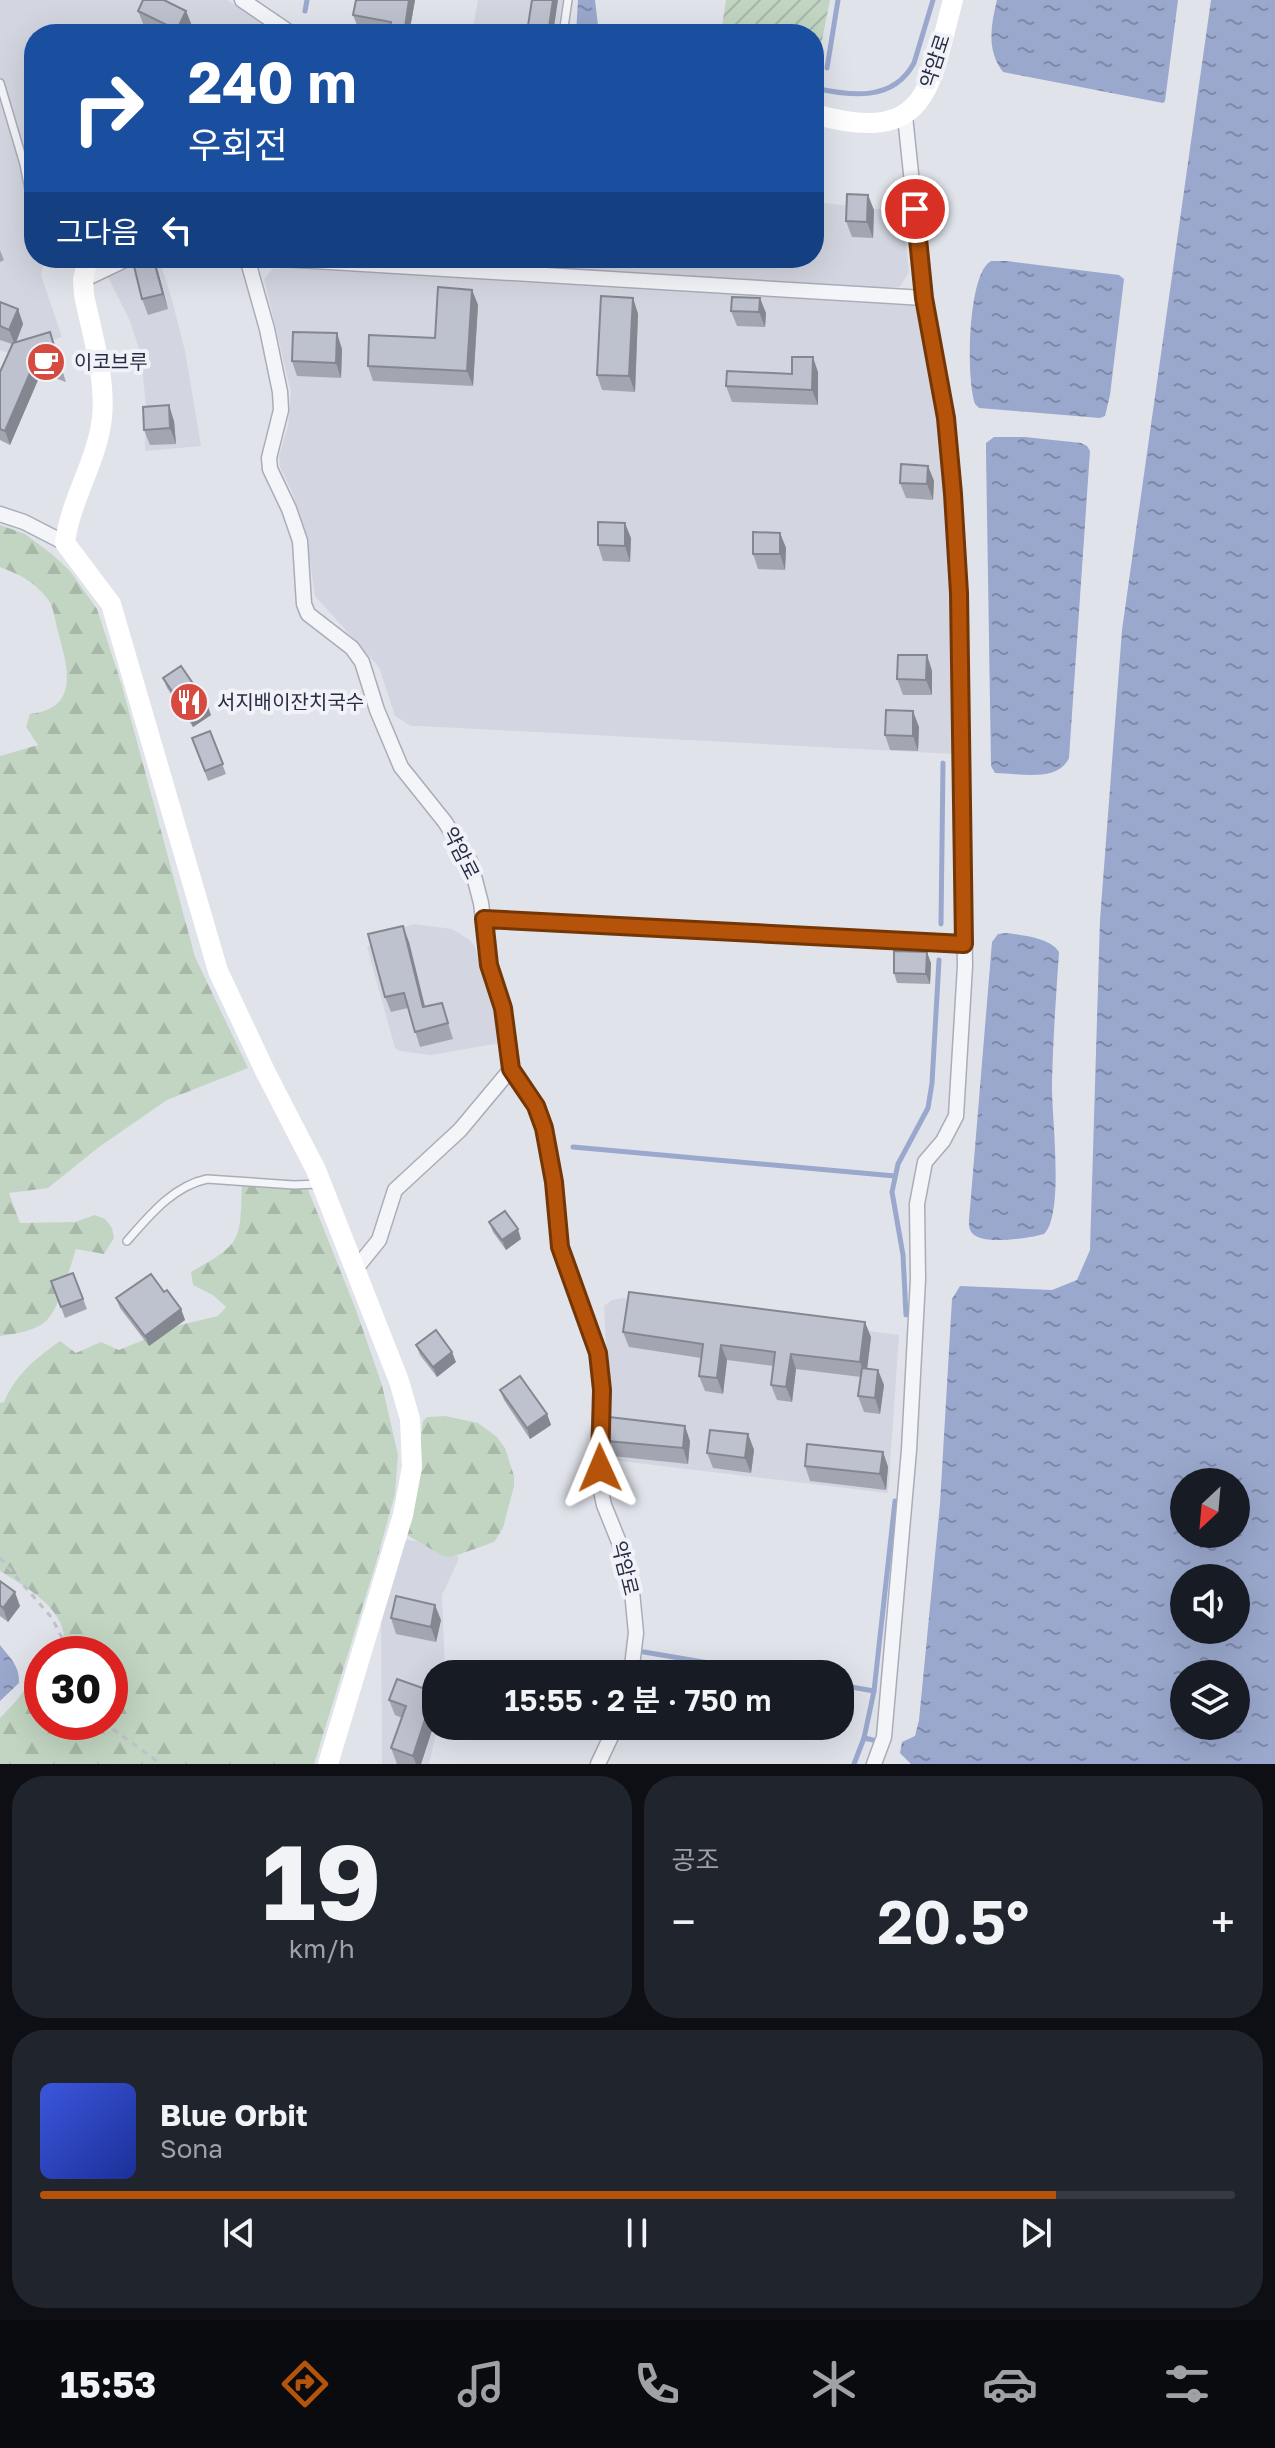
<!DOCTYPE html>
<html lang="ko">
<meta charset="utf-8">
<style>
body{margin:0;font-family:"Golos Text","Noto Sans KR",sans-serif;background:#20242c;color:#f1f3f6;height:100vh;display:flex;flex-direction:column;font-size:30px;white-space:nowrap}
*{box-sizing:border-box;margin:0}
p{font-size:26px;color:#9ea1a6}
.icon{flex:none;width:44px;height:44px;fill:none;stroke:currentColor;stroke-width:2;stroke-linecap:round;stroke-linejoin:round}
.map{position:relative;height:1764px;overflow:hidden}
.details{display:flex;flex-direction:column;gap:12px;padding:12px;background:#0d0f14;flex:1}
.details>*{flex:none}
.top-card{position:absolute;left:24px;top:24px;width:800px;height:244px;border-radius:32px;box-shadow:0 8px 32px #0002;background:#1a4fa0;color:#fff;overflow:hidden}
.needle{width:52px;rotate:206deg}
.buttons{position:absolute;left:1170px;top:1468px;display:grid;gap:16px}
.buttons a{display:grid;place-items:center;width:80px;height:80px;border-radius:50%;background:#171b24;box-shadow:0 8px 32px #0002;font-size:40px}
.speed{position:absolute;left:24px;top:1636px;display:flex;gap:16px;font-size:40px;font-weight:700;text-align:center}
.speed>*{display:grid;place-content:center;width:104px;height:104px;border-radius:50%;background:#171b24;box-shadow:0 8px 32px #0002;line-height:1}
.speed .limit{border:12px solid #d22;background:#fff;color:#111}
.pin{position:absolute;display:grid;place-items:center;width:68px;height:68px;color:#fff;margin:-34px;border:4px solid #fff;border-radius:50%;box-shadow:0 2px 8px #0007}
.me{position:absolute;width:88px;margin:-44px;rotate:359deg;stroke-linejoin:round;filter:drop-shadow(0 0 6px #0008)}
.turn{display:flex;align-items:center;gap:28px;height:168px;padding:0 32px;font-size:36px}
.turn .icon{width:104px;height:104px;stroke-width:2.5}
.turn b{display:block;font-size:56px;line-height:68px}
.then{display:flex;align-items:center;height:76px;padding:0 32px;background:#0003;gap:16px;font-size:30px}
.big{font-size:60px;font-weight:600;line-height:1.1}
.details .tile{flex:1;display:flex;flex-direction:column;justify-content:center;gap:12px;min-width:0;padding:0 28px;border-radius:32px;background:#20242c}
.details .dial{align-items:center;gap:0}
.dial b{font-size:104px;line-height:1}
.song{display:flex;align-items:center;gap:24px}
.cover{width:96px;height:96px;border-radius:12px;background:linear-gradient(135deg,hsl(230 70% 55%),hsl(230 70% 35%))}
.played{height:8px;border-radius:4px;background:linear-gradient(90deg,#b45309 85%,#363941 85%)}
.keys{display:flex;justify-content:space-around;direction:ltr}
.heat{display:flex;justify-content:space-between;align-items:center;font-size:44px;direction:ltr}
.details .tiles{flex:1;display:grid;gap:12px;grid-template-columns:1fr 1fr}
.tile:last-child{grid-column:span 2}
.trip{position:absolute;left:422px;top:1660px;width:432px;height:80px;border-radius:32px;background:#171b24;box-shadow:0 8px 32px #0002;font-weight:600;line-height:80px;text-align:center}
.dock{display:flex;height:128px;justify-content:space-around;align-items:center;background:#090b0e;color:#9ea1a6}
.dock .icon{width:56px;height:56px}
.dock .active{color:#b45309}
.dock b{font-size:36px;color:#f1f3f6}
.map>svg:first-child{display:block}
</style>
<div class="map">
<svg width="1275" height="1764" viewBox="0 0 1275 1764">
<defs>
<pattern id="forest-firs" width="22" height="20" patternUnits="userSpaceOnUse" patternTransform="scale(2)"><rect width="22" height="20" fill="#c2d5c2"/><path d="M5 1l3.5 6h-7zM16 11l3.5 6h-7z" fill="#a7b7a8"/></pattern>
<pattern id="garden-furrows" width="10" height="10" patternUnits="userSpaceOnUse" patternTransform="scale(2)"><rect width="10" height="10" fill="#c2d5c2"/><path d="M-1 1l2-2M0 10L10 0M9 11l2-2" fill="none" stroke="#a7b7a8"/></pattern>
<pattern id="water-ripples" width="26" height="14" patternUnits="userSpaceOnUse" patternTransform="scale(2)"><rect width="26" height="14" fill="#9aa8cd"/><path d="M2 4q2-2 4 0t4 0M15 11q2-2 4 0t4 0" fill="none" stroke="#7e89a8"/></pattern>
</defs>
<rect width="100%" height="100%" fill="#e1e3eb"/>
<g fill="#d3d5e0">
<path d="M0,0H227L281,34H34V258H45L41,275L62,337L12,354L0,350Z"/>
<path d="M478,0H563L557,34H472Z"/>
<path d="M814,202L897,211L903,219L909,272L900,287L856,289L335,258H814Z"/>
<path d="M151,258H159L172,300L185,351L201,446L145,451L146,407L141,355L130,321L108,277Z"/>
<path d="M286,268L914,306L919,310L940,412L949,524L955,754L420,726H411L395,716L379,667L315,596L306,534L292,492L280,467L279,456L288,426L291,392L264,279L272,269Z"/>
<path d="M414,924L452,929L470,940L475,947L485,985L496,1013L500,1043L431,1055L400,1051L395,1048L367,947L401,928Z"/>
<path d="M623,1298L899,1335L888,1493L604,1459L608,1386L604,1306L612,1300Z"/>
<path d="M406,1540L416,1541L452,1557L458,1556V1561L442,1595L445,1674H436V1726H438L429,1764H382L381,1610L402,1546Z"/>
</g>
<g fill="url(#forest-firs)">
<path d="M0,525L25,534L53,555L70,571L97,609L122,686L195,957L248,1068L167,1100L99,1147L48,1188L9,1193L20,1223L75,1222L95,1215L105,1219L112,1228L114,1238L104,1254L76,1249C70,1267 60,1307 47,1320C36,1331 15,1334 0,1336V756L38,745L26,727L30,714C80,708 68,668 58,632C55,621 54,605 46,597C33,581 19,574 0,567Z"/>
<path d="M242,1184L307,1187L356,1310L382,1385L398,1455L395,1494L376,1563L314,1764H0V1718L17,1700L42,1666V1722H110V1654H51L64,1634C58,1604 24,1586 0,1571V1403L4,1402C16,1374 35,1359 60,1341L76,1353L101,1342L119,1350L180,1325L218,1316L226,1307L213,1295L193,1285L191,1272C242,1243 240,1243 242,1184Z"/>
<path d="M445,1416L478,1423L497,1437L505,1448L514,1476V1486L503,1528L494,1542L452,1557L443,1556L407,1535L423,1421L427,1417Z"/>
</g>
<path fill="url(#garden-furrows)" d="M726,0H830L818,60L814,58V34H721Z"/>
<g fill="url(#water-ripples)" fill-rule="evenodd">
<path d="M578,0H595L599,34H576Z"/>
<path d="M997,0H1178L1165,101L1163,103L1003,72C986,50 991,25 997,0Z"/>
<path d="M1211,0H1275V1764H911L900,1753L902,1742L915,1736L919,1720L940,1504L952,1299L960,1286L1052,1290L1077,1280L1090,1250L1100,920L1122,630ZM1236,1482V1534H1184V1482ZM1236,1578V1630H1184V1578ZM1236,1674V1726H1184V1674Z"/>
<path d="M991,261H1007L1119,275L1124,279L1110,395L1105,416L1100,418L979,408L975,404C966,380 967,274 991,261Z"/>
<path d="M994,437H1025L1081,443L1087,446L1090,451L1069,758C1058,783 1017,773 995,773L991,766L986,451V443Z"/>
<path d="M1007,933C1023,935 1051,938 1059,952C1056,996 1053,1039 1052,1082C1051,1114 1065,1213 1044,1234C1030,1238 982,1246 972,1233C969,1229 969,1225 969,1220L992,942L998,934Z"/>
<path d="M0,1645C10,1658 20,1666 19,1683L0,1701Z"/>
</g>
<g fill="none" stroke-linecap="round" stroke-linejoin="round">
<g stroke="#9aa8cd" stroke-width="5">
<path d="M305,11L307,0"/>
<path d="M827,68L838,0"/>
<path d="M814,88C851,96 893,102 914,63L933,0"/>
<path d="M941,924L943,763"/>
<path d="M573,1147L895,1176"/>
<path d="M906,1315L903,1255L892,1192L898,1164L928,1108L932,1083L939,960"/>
<path d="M644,1652L774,1674"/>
<path d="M840,1685L874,1691"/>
<path d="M864,1738L874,1691L895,1501"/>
<path d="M854,1764L864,1738L873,1740"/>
</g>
<defs>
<g id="lane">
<path d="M563,34L568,0"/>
<path d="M0,83L24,164L34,215"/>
<path d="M127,1241C149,1216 173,1186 207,1179L294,1185L319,1184"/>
</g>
<g id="street">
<path d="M242,0L292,34"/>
<path d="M247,258L267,329L280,392L281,410L269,458L270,469L289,509L300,541L304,604L308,614L352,648L362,662L377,710L401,767L445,822L470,861L481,903L489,965L503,1008L511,1069L536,1106L544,1128L554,1182L560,1247L598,1353L602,1390L598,1446L601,1491L604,1505L625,1557L631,1581L636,1633L631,1674"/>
<path d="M264,258L924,298"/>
<path d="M83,280L129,258"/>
<path d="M0,514L24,522L65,543"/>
<path d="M484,919L964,944"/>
<path d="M354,1271L379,1240L395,1190L460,1130L511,1069"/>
<path d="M598,1764L616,1726"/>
<path d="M874,1764L884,1737L909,1450L918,1279L917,1204L925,1162L943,1141L956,1116L965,966L959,593L953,494L946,418L924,298L905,116"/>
</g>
</defs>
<use href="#lane" stroke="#aaacb9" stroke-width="10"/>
<use href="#street" stroke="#aaacb9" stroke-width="17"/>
<g stroke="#bfc1ca" stroke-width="3" stroke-dasharray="6 6" stroke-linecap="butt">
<path d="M0,1558L52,1618L70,1654"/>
<path d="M103,1722L161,1764"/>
</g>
<use href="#lane" stroke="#f4f5f9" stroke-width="7"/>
<use href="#street" stroke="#f4f5f9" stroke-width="14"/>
<g stroke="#fff" stroke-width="20">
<path d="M814,114C928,146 929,90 953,0"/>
<path d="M88,258L83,280L84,295C92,334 106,378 102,418C97,462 70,500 65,543L111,604L218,971L265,1071L316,1170L399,1381L410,1419L412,1467L403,1515L328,1764"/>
</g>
</g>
<g fill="#a3a6b1">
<path d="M356,0H415L409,34L357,25L353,15Z"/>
<path d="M138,11H186L192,26L188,34H159L144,26Z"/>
<path d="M874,210L873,238L852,237L846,221Z"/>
<path d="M0,250L4,260L0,262Z"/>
<path d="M156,264L168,309L148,315L142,299Z"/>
<path d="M472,290L478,305L473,386L373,381L368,366L435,338Z"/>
<path d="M732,297L766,313L765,327L737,326L731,311Z"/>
<path d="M633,298L638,314L635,392L602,390L597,375Z"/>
<path d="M0,302L18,309L23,324L16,342L50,332L66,382L41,373L10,445L0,440V372L12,344L0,340Z"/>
<path d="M342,349L341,378L297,376L292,361Z"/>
<path d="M818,372V405L732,402L726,386L792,374Z"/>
<path d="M174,421L176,444L150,445L144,430Z"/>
<path d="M928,466L934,481L933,500L906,498L900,483Z"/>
<path d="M780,533L786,548L785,570L758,569L753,554Z"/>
<path d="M631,538L630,562L603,561L598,545Z"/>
<path d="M927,655L932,671V695H903L897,679Z"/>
<path d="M163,678L211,715L193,727L167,688Z"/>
<path d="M919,727L918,751L890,750L885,735Z"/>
<path d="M210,731L226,774L208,781L192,738Z"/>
<path d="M409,942L425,1007L442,1003L453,1039L420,1047L408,1008L391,1012L385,997Z"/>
<path d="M931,963L930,984L897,983L894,973Z"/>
<path d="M489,1222L521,1239L506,1250L493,1232Z"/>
<path d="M73,1273L87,1309L65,1318L51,1281Z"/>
<path d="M164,1292L181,1309L185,1320L149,1346L120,1308L116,1298Z"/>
<path d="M623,1332L871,1337L867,1368L878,1370L884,1385L880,1414L864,1412L858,1396L861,1377L796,1369L792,1402L777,1400L771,1385L774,1366L727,1360L723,1394L705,1391L699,1376L701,1358L629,1347Z"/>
<path d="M416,1345L456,1362L437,1377L420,1355Z"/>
<path d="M500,1390L547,1414L551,1425L530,1439L504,1400Z"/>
<path d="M748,1434L754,1450L751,1473L713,1468L707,1453Z"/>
<path d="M607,1441H690L688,1464L612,1456Z"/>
<path d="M883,1452L888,1467L886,1490L810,1481L805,1466Z"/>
<path d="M0,1581L20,1606L8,1622L0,1616Z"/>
<path d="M391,1618L441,1620L436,1642L396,1634Z"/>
<path d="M434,1692L436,1698V1718L421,1764H397L391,1748L402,1718L395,1715L389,1700Z"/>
</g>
<g fill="#858790">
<path d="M409,0H415L409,34H404Z"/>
<path d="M553,0H558L553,34H548Z"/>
<path d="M186,11L192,26L188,34H178L177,30Z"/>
<path d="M868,195L874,210L873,238L867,222Z"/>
<path d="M153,258L156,264L168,309L163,294Z"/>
<path d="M472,290L478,305L473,386L467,371Z"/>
<path d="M633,298L638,314L635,392L629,376Z"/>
<path d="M760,298L766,313L765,327L759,312Z"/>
<path d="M18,309L23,324L15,345L9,330Z"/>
<path d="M337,333L342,349L341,378L336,363Z"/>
<path d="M813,357L818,372V405L812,390Z"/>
<path d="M36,359L41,373L10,445L5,431Z"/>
<path d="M169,405L174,421L176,444L170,428Z"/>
<path d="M928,466L934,481L933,500L927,484Z"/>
<path d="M625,523L631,538L630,562L625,546Z"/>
<path d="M780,533L786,548L785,570L780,554Z"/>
<path d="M927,655L932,671V695L926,680Z"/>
<path d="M207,704L211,715L193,727L189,716Z"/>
<path d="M913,711L919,727L918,751L913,736Z"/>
<path d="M403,926L409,942L429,1023L423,1007Z"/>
<path d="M927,952L931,963L930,984L926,974Z"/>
<path d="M518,1229L521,1239L506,1250L502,1240Z"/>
<path d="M181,1309L185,1320L149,1346L145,1336Z"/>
<path d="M865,1322L871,1337L866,1378L860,1362Z"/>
<path d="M721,1345L727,1360L723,1394L717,1378Z"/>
<path d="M452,1352L456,1362L437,1377L433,1367Z"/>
<path d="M791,1354L796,1369L792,1402L786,1387Z"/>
<path d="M878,1370L884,1385L880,1414L875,1398Z"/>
<path d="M547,1414L551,1425L530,1439L527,1428Z"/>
<path d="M685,1426L690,1441L688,1464L683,1448Z"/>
<path d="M748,1434L754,1450L751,1473L745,1458Z"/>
<path d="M883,1452L888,1467L886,1490L880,1474Z"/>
<path d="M15,1592L20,1606L8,1622L3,1608Z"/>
<path d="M435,1605L441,1620L436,1642L431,1627Z"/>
<path d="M434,1692L436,1698V1718L421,1764H416L413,1756Z"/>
</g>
<g fill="#bec1ce" stroke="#858790" stroke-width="2">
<path d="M143,0H164L186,11L177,30L138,11Z"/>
<path d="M356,0H409L404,34H389L391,22L353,15Z"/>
<path d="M532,0H553L548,34L527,32Z"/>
<path d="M847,194L868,195L867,222L846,221Z"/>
<path d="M134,258H153L163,294L142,299L134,266H136Z"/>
<path d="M438,287L472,290L467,371L368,366L369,335L435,338Z"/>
<path d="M601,296L633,298L629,376L597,375Z"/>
<path d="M732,297L760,298L759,312L731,311Z"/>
<path d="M0,302L18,309L9,330L0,326Z"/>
<path d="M50,332L61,369L36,359L5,431L0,429V372L13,343Z"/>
<path d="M293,332L337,333L336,363L292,361Z"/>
<path d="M792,357H813L812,390L726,386L727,371L792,374Z"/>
<path d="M169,405L170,428L144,430L143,407Z"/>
<path d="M901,464L928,466L927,484L900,483Z"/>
<path d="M598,522L625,523V546L598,545Z"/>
<path d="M753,532L780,533V554H753Z"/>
<path d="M898,655H927L926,680L897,679Z"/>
<path d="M181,666L207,704L189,716L163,678Z"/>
<path d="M886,710L913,711V736L885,735Z"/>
<path d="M210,731L223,764L205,771L192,738Z"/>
<path d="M403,926L423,1007L442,1003L448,1023L415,1032L404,993L385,997L368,934Z"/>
<path d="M894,951L927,952L926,974L894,973Z"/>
<path d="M505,1211L518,1229L502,1240L489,1222Z"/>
<path d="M73,1273L83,1299L61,1307L51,1281Z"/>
<path d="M151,1274L164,1292L167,1290L181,1309L145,1336L116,1298Z"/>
<path d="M629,1292L865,1322L860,1362L791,1354L786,1387L771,1385L775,1352L721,1345L717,1378L699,1376L703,1344L623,1332Z"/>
<path d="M436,1330L452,1352L433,1367L416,1345Z"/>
<path d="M862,1368L878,1370L875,1398L858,1396Z"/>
<path d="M520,1376L547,1414L527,1428L500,1390Z"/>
<path d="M609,1417L685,1426L683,1448L607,1441Z"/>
<path d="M710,1430L748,1434L745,1458L707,1453Z"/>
<path d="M807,1444L883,1452L880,1474L805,1466Z"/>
<path d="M0,1581L15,1592L3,1608L0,1605Z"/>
<path d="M396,1596L435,1605L431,1627L391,1618Z"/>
<path d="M397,1679L434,1692L413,1756L391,1748L406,1706L389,1700Z"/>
</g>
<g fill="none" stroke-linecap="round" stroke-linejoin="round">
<defs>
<path id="route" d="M600,1468L602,1390L598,1353L560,1247L554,1182L544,1128L536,1106L511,1069L503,1008L489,965L484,919L964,944L959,593L953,494L946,418L924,298L915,209"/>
</defs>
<use href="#route" stroke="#753606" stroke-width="20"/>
<use href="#route" stroke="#b45309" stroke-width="14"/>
</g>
<defs>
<symbol id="cafe-disc" viewBox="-11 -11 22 22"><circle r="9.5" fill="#d74a3f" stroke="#f1f2f8"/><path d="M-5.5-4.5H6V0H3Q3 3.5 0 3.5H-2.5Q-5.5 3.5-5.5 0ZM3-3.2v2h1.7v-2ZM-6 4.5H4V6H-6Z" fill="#fff"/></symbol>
<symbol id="restaurant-disc" viewBox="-11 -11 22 22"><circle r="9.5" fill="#d74a3f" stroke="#f1f2f8"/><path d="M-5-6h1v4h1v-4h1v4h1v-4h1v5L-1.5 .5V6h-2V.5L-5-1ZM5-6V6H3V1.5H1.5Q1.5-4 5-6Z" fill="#fff"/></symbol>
</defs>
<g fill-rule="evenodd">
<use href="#cafe-disc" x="24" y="340" width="44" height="44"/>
<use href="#restaurant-disc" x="167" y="680" width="44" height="44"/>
</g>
<g text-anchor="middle" stroke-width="8" stroke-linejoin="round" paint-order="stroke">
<g font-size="20" fill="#282c44" stroke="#f1f2f8">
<text transform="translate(935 61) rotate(-72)" y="7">약암로</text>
<text transform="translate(461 853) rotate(63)" y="7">약암로</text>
<text transform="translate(625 1568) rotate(76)" y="7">약암로</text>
</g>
<g font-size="20" fill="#282c44" stroke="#f1f2f8" text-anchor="start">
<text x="74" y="369">이코브루</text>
<text x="217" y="709">서지배이잔치국수</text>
</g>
</g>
</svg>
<div class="buttons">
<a><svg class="needle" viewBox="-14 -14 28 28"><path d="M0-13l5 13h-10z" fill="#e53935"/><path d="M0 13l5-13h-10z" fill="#9ea1a6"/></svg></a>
<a><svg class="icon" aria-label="sound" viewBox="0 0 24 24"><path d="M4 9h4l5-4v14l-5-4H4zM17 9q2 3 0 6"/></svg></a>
<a><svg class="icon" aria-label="layers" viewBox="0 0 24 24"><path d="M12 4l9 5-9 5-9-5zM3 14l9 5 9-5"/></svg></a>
</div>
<div class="speed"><div class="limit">30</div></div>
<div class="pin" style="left:915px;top:209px;background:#d93025"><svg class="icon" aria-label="arrive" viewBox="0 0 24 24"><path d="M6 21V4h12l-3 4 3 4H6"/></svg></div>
<svg class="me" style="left:600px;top:1468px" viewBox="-20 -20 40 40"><path d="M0-17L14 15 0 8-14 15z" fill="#b45309" stroke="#fff" stroke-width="4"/></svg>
<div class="trip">15:55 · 2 분 · 750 m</div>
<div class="top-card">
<div class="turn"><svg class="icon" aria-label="right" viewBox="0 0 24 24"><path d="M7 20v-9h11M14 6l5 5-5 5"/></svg><div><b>240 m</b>우회전</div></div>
<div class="then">그다음<svg class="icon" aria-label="left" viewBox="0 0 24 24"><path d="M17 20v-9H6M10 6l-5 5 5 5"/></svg></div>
</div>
</div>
<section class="details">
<div class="tiles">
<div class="tile dial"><b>19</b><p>km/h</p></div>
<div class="tile"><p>공조</p>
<div class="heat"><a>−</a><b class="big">20.5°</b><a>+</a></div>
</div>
<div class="tile">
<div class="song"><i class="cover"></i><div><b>Blue Orbit</b><p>Sona</p></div></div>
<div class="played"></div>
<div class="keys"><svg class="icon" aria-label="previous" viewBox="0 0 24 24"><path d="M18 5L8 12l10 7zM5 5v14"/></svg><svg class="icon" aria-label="pause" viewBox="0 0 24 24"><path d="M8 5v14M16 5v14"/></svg><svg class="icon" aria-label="next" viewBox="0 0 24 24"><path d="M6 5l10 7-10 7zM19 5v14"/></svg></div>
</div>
</div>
</section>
<nav class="dock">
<b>15:53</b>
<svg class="icon active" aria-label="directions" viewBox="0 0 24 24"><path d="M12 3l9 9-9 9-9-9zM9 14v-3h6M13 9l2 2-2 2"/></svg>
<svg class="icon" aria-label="music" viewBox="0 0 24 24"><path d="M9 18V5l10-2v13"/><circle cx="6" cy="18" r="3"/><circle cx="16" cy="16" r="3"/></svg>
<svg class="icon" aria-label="phone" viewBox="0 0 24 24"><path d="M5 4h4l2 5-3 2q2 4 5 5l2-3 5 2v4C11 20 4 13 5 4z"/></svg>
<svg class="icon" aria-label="climate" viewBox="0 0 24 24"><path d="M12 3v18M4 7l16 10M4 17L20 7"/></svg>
<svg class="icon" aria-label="car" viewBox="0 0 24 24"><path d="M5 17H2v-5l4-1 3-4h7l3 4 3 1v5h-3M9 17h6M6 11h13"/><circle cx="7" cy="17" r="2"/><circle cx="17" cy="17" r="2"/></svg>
<svg class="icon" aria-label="filters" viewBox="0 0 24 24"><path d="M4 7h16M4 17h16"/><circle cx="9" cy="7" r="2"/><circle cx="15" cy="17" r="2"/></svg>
</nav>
